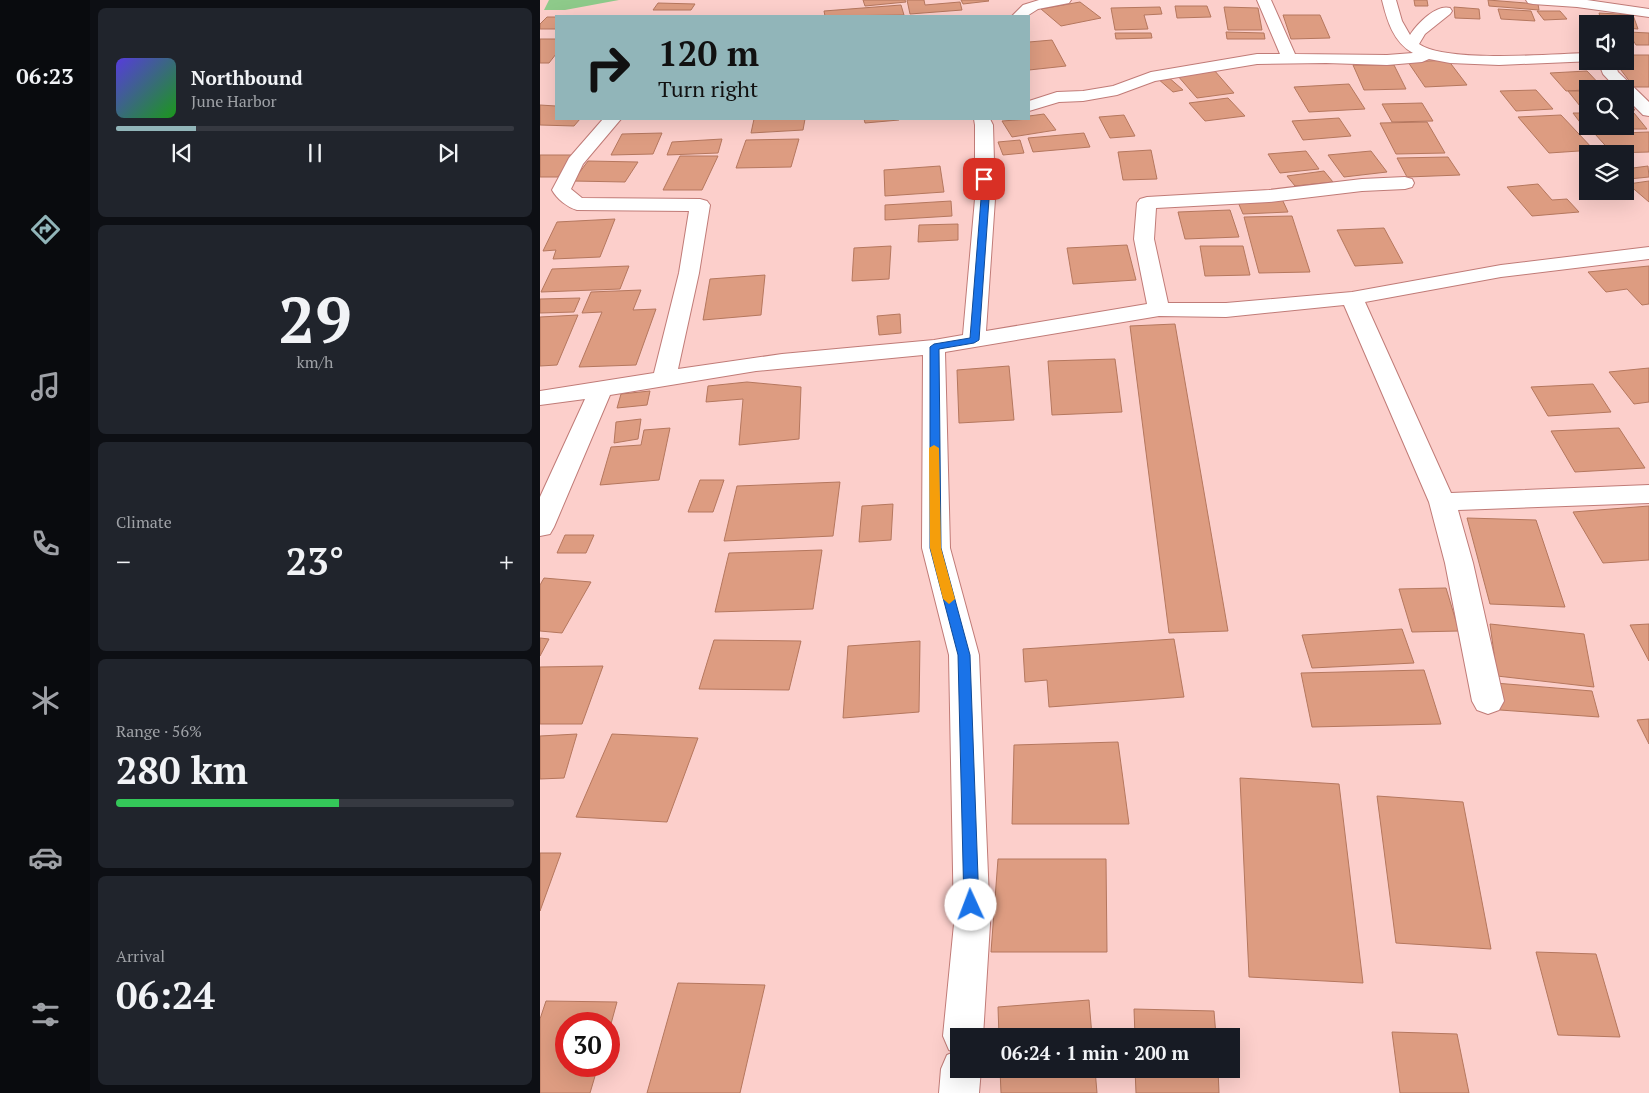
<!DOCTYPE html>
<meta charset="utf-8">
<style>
body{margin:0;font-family:"PT Serif",serif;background:#20242c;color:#f1f3f6;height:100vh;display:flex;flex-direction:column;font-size:19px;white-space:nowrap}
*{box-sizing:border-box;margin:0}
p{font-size:16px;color:#9ea1a6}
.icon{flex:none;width:28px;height:28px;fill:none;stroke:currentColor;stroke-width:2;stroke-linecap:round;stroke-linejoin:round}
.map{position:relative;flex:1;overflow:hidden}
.details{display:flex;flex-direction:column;gap:8px;padding:8px;background:#0d0f14;width:450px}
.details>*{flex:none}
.top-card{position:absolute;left:15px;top:15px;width:475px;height:105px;border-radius:0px;box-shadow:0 5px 20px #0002;background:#91b5b9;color:#111;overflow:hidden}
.tools{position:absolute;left:1039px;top:15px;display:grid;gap:10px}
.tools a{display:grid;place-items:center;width:55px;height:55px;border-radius:0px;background:#171b24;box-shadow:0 5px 20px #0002;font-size:25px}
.speed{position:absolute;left:15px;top:1012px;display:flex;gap:10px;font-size:25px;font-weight:700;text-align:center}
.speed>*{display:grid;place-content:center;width:65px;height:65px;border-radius:50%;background:#171b24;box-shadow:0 5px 20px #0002;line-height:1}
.speed .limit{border:8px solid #d22;background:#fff;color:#111}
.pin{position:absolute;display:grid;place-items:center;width:42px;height:42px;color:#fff;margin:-21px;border-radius:10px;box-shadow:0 2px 8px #0006}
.me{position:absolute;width:55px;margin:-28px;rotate:358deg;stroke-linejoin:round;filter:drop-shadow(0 0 4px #0008)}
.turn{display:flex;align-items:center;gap:18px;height:105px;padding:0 20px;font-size:22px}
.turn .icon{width:65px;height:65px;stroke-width:2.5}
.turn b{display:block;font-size:35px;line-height:42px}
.big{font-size:38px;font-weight:800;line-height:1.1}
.details .widget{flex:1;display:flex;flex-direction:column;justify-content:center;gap:8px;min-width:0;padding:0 18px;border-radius:8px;background:#20242c}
.details .dial{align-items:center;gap:0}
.dial b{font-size:65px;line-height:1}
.song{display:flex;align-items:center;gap:15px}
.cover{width:60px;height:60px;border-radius:8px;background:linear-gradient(135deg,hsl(250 70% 55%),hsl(120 70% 35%))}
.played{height:5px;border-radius:2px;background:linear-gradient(90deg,#91b5b9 20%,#363941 20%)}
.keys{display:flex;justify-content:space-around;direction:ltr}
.heat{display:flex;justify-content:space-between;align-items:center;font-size:28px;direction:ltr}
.charge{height:8px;border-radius:4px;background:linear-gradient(90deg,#34c759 56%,#363941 0)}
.trip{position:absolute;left:410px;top:1028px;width:290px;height:50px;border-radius:0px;background:#171b24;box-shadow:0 5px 20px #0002;font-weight:800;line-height:50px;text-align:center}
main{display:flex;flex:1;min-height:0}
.tab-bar{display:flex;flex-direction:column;width:90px;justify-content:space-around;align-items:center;background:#090b0e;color:#9ea1a6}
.tab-bar .icon{width:35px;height:35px}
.tab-bar .active{color:#91b5b9}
.tab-bar b{font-size:22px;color:#f1f3f6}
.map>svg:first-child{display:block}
</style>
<main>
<nav class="tab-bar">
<b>06:23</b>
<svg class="icon active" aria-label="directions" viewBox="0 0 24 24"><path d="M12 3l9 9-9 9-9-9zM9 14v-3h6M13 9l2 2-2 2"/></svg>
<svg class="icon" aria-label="music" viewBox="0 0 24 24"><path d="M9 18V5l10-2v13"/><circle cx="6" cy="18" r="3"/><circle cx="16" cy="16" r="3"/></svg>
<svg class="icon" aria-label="phone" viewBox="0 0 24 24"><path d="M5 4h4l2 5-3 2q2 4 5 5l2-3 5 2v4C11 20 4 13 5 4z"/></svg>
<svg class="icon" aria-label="climate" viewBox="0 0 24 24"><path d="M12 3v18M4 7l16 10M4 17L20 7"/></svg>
<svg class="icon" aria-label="car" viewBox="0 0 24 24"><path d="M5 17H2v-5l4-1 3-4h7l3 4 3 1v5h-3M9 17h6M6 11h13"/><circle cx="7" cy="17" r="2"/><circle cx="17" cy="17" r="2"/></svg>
<svg class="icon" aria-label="filters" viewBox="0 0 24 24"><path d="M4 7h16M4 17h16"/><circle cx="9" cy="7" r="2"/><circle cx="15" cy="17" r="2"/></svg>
</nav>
<section class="details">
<div class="widget">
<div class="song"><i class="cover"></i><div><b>Northbound</b><p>June Harbor</p></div></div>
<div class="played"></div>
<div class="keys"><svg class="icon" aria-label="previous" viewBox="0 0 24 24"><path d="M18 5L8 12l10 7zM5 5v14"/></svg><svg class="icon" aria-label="pause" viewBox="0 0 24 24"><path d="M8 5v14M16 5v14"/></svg><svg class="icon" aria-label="next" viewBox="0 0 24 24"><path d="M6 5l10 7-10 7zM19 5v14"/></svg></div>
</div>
<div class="widget dial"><b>29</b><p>km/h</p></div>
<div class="widget"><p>Climate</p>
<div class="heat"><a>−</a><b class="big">23°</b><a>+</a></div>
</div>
<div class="widget"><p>Range · 56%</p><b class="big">280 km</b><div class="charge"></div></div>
<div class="widget"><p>Arrival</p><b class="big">06:24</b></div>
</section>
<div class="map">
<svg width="1109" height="1093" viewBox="0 0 1109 1093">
<rect width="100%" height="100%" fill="#fccfcb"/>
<path fill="#8eca8a" d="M9,0H79L25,10H4Z"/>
<g fill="#dd9c81" stroke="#b5775e">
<path d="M323,0H365L366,2L325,6Z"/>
<path d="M367,0H384L385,5L420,2L422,10L370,14Z"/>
<path d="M421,0H448L449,1L423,4Z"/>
<path d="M874,0H887L888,6H875Z"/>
<path d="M948,0L998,4L999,10L949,6Z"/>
<path d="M540,2L561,18L521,26L501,9Z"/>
<path d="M118,3L155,4L151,10H113Z"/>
<path d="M361,5L364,15L285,16L284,11Z"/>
<path d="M635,6H667L671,17L637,18Z"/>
<path d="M620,7L622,14L604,15L608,29L575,30L571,8Z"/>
<path d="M684,7L718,8L722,30H688Z"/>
<path d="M914,7L939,9L940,19L915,18Z"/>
<path d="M958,9L991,11L995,21L961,19Z"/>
<path d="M997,11H1020L1027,19L1004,20Z"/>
<path d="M1059,13L1093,15L1098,29L1085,28V24H1062Z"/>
<path d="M743,15H780L790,38L751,39Z"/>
<path d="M7,17H16V29H0V24Z"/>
<path d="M686,32L724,33L725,39H687Z"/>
<path d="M1088,32L1109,33V45H1096Z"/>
<path d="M575,33H611L612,38L576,39Z"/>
<path d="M0,39H16V54L9,63H0Z"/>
<path d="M512,40L526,66L489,70V42Z"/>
<path d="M1085,55H1109V87H1094L1074,61H1085Z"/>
<path d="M908,60L927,85L885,87L868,62Z"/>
<path d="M813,65H854L866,89L824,90Z"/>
<path d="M674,70L694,93L657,98L637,75Z"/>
<path d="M1047,71L1064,89L1026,91L1010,73Z"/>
<path d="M627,76L643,90L633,92L617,78Z"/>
<path d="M809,84L825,109L769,112L754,87Z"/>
<path d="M996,90L1013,109L976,111L960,91Z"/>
<path d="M1028,91H1048V111H1044Z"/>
<path d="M688,98L705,116L665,121L649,103Z"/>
<path d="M1085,98L1095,110H1085Z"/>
<path d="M882,103L893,121L852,122L842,104Z"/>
<path d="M0,105L16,106V119H40L34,126L0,125Z"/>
<path d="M1033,113H1048V126H1085V113H1094L1107,129H1045Z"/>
<path d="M504,114L516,130L472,137L462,121L489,119V116Z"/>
<path d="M584,115L595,136L570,138L559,117Z"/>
<path d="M1021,115L1054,150L1009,153L978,117Z"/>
<path d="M799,118L811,136L763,140L752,121Z"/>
<path d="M214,119H265L263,130L211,133Z"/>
<path d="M324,119H359V120L325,123Z"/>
<path d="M887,122L905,153L856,154L840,123Z"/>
<path d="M1109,132V152L1072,153L1055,134Z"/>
<path d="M122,133L113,154L71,155L82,134Z"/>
<path d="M544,133L550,147L493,152L488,138Z"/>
<path d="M182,139L178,153L127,155L132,142Z"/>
<path d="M259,139L251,167L196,168L206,140Z"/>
<path d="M480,140L484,153L463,155L458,142Z"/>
<path d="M611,150L617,179L583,180L578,152Z"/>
<path d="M766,151L779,169L740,173L728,154Z"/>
<path d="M831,151L847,172L804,177L788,155Z"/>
<path d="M0,155H34L18,177H0Z"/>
<path d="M140,156H178L162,190H123Z"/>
<path d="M908,157L920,175L867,177L857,158Z"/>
<path d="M48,161L98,162L85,182L33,181Z"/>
<path d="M400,166L404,192L345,196L344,170Z"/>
<path d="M1108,166L1109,177L1089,179L1085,175V169Z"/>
<path d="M784,171L793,182L755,186L747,176Z"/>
<path d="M1109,181V202L1088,184Z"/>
<path d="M998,184L1012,200L1027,199L1039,212L992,216L967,187Z"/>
<path d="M742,199L748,212L703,214L698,202Z"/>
<path d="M411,201L412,216L345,220V205Z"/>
<path d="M690,210L699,237L645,239L638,212Z"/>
<path d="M752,216L770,272L719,273L704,217Z"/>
<path d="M75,219L60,257L13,259L16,250L3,251L17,222Z"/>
<path d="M418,224V240L378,242L379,225Z"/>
<path d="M844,228L863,263L815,266L797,230Z"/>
<path d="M587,245L596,280L533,284L527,248Z"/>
<path d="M351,246L349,279L312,281L314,248Z"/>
<path d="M660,246H703L710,275L665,276Z"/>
<path d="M89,266L80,289L1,292L12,269Z"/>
<path d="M1109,266V304L1102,305L1087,289L1066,292L1048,272Z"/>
<path d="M225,275L221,315L163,320L170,279Z"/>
<path d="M101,290L93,310L116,309L96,365L39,367L62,312L42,313L51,292Z"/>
<path d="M40,298L34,312L0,313V299Z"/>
<path d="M360,314L361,333L339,335L337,316Z"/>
<path d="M38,315L17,365L0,366V317Z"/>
<path d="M635,324L688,631L629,633L590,326Z"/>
<path d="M575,359L582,412L512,415L508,361Z"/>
<path d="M469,366L474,420L419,423L417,370Z"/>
<path d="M1109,368V402L1094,404L1069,372Z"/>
<path d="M207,382L261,387L259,439L199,445L203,399L166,402L168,386Z"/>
<path d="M1053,384L1071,412L1008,416L991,387Z"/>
<path d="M110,391L107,405L77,408L81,394Z"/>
<path d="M101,419L98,439L74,443L76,422Z"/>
<path d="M130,428L119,480L60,485L71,447L101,445L104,430Z"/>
<path d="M1079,428L1105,468L1035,472L1011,431Z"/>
<path d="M160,480H184L173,512H148Z"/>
<path d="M300,482L293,536L184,541L197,486Z"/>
<path d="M353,504L351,540L319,542L322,506Z"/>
<path d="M1109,506V560L1063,563L1033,512Z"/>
<path d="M927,518L996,520L1025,607L950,604Z"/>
<path d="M25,535H54L46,553H17Z"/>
<path d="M282,550L273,609L175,612L189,553Z"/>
<path d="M4,578L51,582L22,633L0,631V585Z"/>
<path d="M906,588L919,631L872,632L859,589Z"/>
<path d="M950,624L1044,634L1054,687L957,676Z"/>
<path d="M1109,624V661L1090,625Z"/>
<path d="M862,629L874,663L772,668L762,635Z"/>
<path d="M0,638L9,639L0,656Z"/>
<path d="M634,639L644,697L509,707L507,680L485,682L483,649Z"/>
<path d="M174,640L261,641L249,690L159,689Z"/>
<path d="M380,641L379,712L303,718L308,646Z"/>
<path d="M63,666L42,724H0V667Z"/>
<path d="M884,670L901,724L772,727L761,673Z"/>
<path d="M955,683L1052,691L1059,717L960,710Z"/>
<path d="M1109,719V744L1097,720Z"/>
<path d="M37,734L24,778L0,779V736Z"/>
<path d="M72,734L158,738L127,822L36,817Z"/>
<path d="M578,742L589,824H472L474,745Z"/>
<path d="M700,778L799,784L823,983L709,977Z"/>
<path d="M837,796L923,802L951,949L856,943Z"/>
<path d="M0,853H21L0,911Z"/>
<path d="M458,859H566L567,952H451Z"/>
<path d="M996,952L1056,954L1080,1037L1018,1035Z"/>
<path d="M138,983L225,985L200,1093H107Z"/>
<path d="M549,1000L552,1036H459L458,1007Z"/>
<path d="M6,1001L77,1002L69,1031V1024H26V1066H58L50,1093H0V1019Z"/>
<path d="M594,1009L674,1011L676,1036H595Z"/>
<path d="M852,1032L917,1034L929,1093H860Z"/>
<path d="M460,1069H555L557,1093H461Z"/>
<path d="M595,1069H678L679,1093H596Z"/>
</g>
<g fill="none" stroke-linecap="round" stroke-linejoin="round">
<defs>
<g id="minor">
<path d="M499,0H531L529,3L498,9L487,16H472L483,5Z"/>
<path d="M717,0H731L755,54L847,55L873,53C853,42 847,20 842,0H856L862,21L870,35C877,24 896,4 910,8L912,11L910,14L885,34L879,44C907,63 1010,54 1048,53V61H1054L959,65L910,63L889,59L882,62L847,65L786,63L717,64L615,81L577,95L543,101L519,102L489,111V101L517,92L543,91L573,86L611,72L717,54H740Z"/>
<path d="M986,0H1047L1109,9V17L1037,7L993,4L988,3Z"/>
<path d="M1058,61H1074L1078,72L1109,102V116L1103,115L1085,97V89H1077L1063,74Z"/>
<path d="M63,119H81L43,164L31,189L42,198L160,199L167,201L170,205L159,273L138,369L242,354L394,340L423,335L435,199V125L434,119H450L453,125L455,199L446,331L607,304L594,239L597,203L600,199L607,197L729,190L822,179L865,177L872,179L874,183L872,187L865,189L822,191L729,202L616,208L614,239L628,303H686L812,292L961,265L1109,247V259L961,277L825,302L911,493L1109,485V503L918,510L933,563L964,701L959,710L948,714L937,710L932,701L905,563L889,502L804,305L686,317L619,316L405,352L410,548L439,655L450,924L443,1036H419V1069H441L439,1093H399L401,1069L407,1055L414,1052L409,1050L403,1036L414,924L409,655L382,548L383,355L216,371L70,395L14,527L10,534L0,536V497L45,399L0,405V391L114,373L139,273L149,211L37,210C27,207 17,199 12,190L29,158Z"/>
</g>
</defs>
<use href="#minor" stroke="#c07b77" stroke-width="2"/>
<use href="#minor" fill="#fff" fill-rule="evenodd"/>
</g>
<path fill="#1a73e8" stroke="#114b97" d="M444,177L448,179L449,199L439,340L434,343L399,349L401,548L430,655L439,905L436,910L431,912L426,910L424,905L418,655L390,548V347L394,344L430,338L441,199L440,179Z"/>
<path fill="#f59e0b" d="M394,445L399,448L401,548L415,599L409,604L403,599L390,548L389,448Z"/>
</svg>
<div class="tools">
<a><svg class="icon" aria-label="sound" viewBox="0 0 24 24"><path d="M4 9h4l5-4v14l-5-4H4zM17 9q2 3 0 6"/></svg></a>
<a><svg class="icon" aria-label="search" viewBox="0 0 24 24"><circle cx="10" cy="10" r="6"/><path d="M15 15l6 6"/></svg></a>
<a><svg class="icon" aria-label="layers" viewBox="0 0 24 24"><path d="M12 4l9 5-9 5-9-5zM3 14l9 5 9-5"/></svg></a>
</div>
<div class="speed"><div class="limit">30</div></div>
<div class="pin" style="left:444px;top:179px;background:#d93025"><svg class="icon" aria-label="arrive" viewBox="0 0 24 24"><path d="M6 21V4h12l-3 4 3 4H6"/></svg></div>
<svg class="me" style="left:431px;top:905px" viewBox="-20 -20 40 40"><circle r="19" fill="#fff"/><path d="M0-13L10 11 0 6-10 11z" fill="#1a73e8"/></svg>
<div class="trip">06:24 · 1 min · 200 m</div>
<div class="top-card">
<div class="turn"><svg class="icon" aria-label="right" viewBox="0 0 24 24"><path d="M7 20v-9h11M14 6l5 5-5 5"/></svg><div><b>120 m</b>Turn right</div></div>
</div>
</div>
</main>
